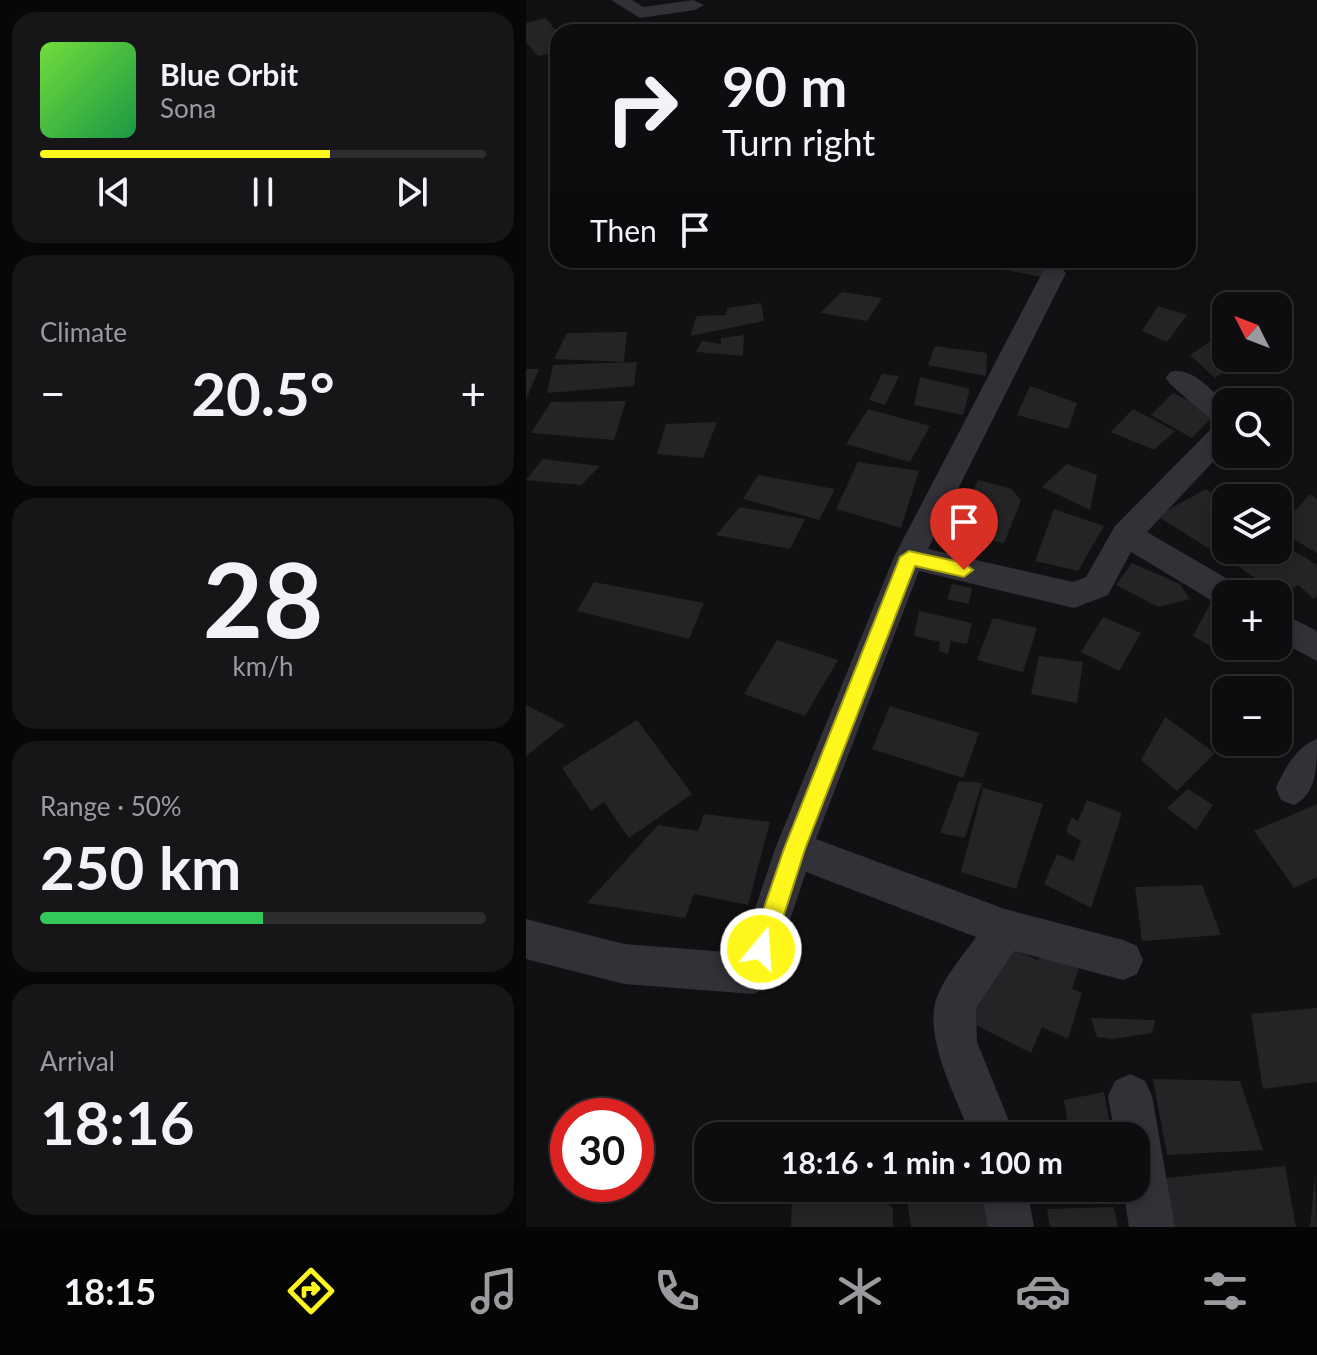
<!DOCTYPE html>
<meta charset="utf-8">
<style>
body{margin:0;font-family:Lato,sans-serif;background:#161517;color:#f1f3f6;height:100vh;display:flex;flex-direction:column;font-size:30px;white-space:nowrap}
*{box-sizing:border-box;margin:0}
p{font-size:26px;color:#9a9b9e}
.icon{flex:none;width:44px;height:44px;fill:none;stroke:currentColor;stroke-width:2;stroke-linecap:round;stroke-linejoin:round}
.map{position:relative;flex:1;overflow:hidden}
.drawer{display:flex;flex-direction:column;gap:12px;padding:12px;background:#070708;width:526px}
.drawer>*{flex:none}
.hud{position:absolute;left:24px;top:24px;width:646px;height:244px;border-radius:24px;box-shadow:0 4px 12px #0003,0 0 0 2px #2d2c2e;background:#0d0c0e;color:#f1f3f6;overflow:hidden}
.needle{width:52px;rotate:312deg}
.buttons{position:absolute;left:686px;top:292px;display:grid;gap:16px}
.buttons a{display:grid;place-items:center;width:80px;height:80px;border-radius:16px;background:#0d0c0e;box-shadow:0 4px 12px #0003,0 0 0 2px #2d2c2e;font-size:40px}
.speed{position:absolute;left:24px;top:1098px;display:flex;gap:16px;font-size:40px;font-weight:700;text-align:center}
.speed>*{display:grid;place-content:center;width:104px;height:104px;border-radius:50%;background:#0d0c0e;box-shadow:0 4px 12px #0003,0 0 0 2px #2d2c2e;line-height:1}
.speed .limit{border:12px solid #d22;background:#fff;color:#111}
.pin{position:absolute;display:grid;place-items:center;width:68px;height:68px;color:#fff;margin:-82px -34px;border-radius:50% 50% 50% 0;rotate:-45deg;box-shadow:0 0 8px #0007}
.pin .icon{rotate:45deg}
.me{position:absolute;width:88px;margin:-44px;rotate:18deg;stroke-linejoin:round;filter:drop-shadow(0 0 6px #0008)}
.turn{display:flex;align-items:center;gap:28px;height:168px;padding:0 40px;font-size:36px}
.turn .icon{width:104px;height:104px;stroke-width:2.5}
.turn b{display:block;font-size:56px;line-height:68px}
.then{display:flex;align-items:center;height:76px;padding:0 40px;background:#0003;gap:16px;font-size:30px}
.big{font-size:60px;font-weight:700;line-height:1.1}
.drawer .tile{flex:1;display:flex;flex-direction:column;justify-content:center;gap:12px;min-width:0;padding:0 28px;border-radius:24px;background:#161517}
.drawer .dial{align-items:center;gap:0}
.dial b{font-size:104px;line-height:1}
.song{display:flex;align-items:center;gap:24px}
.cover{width:96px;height:96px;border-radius:12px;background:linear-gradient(135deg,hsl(100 70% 55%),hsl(140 70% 35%))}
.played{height:8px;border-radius:4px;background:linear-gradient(90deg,#fff71b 65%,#2d2c2e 65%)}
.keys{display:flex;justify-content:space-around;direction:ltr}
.heat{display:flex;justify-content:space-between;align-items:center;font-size:44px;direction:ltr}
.charge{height:12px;border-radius:6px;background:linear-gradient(90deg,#34c759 50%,#2d2c2e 0)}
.trip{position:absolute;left:168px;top:1122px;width:456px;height:80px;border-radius:24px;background:#0d0c0e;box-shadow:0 4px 12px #0003,0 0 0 2px #2d2c2e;font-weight:700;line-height:80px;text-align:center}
.menu{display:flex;height:128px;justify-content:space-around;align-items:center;background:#050506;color:#9a9b9e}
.menu .icon{width:56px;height:56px}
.menu .on{color:#fff71b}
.menu b{font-size:36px;color:#f1f3f6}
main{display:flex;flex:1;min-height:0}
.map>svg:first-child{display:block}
</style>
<main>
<section class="drawer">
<div class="tile">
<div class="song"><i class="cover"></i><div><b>Blue Orbit</b><p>Sona</p></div></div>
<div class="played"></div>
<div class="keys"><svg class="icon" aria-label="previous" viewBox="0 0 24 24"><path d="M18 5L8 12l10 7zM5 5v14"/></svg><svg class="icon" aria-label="pause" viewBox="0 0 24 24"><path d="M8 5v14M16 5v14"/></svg><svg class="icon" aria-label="next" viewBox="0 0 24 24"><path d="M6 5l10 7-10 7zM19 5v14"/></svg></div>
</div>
<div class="tile"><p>Climate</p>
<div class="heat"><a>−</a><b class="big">20.5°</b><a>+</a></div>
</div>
<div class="tile dial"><b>28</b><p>km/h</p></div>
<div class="tile"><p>Range · 50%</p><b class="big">250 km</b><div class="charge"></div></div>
<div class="tile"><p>Arrival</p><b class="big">18:16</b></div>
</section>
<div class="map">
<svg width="791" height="1227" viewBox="0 0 791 1227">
<rect width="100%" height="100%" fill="#111012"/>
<g fill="#242326">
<path d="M20,18L32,33V52L12,56L0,42V23Z"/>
<path d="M445,260H526L516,277L443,263Z"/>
<path d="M316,292L356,298L341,321L294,313Z"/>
<path d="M235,303L238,321L164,336L171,316L200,315L201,308Z"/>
<path d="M632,306L661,315L641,342L616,331Z"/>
<path d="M700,331V358H718L689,378L664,355Z"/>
<path d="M101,332L98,362L28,359L41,333Z"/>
<path d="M218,335L217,356L170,352L176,341L195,344V338Z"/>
<path d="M409,346L461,353L460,376L402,365Z"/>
<path d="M111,362L108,386L21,393L27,365Z"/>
<path d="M0,369H13L0,400Z"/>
<path d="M356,374L373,376L359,405L343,400Z"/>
<path d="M394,377L444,389L437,415L388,405Z"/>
<path d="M504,386L551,403L542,429L491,415Z"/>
<path d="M647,393L690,413L666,438L625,415Z"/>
<path d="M100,401L88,440L5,433L25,402Z"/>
<path d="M342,409L404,426L384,462L320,444Z"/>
<path d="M607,409L649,431L628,450L585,432Z"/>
<path d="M191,422L177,458L131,454L140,424Z"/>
<path d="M17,459L74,466L55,485L0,480Z"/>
<path d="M332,462L393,471L375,528L310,509Z"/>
<path d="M541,464L571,475L564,510L516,487Z"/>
<path d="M232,475L309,489L293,520L217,499Z"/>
<path d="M452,480L486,489L495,501L478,543L428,535Z"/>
<path d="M680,489L700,503V550H717L703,561L631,516Z"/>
<path d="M784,494L791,499V553L752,530Z"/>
<path d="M214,507L279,519L264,549L190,535Z"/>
<path d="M528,509L578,526L552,571L509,561Z"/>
<path d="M752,541L791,565V595L788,599L772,585L755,596L710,565L728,550H752Z"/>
<path d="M606,563L654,584L664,599L632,607L590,585Z"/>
<path d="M68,582L178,603L163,639L51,611Z"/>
<path d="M426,584L446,588L443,604L421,599Z"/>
<path d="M683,606L700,616V646H736L734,654L712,662L667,636Z"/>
<path d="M393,611L446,623L441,644L425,641L422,654L413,651L414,642L388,636Z"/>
<path d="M577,617L615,633L593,671L555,652Z"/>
<path d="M467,618L511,628L497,672L451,660Z"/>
<path d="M251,640L312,660L279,716L218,694Z"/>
<path d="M513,656L557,662L551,703L505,694Z"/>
<path d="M700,703V728L687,720Z"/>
<path d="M0,705L39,725L0,756Z"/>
<path d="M364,706L453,733L437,778L346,749Z"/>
<path d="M639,717L689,753L651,791L615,760Z"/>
<path d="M111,720L166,794L103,838L78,802L65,811L36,768Z"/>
<path d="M433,781L456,783L439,838L414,833Z"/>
<path d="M457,788L517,804L490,889L435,872Z"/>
<path d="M662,789L687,805L670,830L641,808Z"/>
<path d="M561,800L596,813L565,908L518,884L531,854L547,861L555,841L540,832L546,817L552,821Z"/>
<path d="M791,804V877L768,888L728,831Z"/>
<path d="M178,814L244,822L222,905L168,894L159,918L61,903L132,825L172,831Z"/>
<path d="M676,885L695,935L616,941L609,887Z"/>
<path d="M519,942L556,960L546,989L556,993L542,1039L516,1027L505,1053L432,1016L479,947L512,960Z"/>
<path d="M791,1008V1082L737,1089L725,1014Z"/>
<path d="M565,1018L629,1020L626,1033L587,1039L571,1037Z"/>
<path d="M627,1079L714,1081L737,1150L641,1155Z"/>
<path d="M578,1092L586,1136H544L538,1100Z"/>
<path d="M759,1166L770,1227H644L639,1178Z"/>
<path d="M789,1176L791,1227H784Z"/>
<path d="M279,1188H342L367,1208V1227H265L266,1192Z"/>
<path d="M379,1188H457L463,1227H385Z"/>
<path d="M588,1207L592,1227H524L521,1209Z"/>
</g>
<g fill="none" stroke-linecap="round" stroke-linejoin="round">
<g fill="#323137" fill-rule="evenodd">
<path d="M85,0H106L117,7L167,0L178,5L169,10L114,18Z"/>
<path d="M528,266L536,268L540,273L402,549L547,582L560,577L589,526L690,424L644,384L640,378L644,372C666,366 684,390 700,403V448L621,532L712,585L717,594H700V606L690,603L605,552L582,595L548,608L393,571L290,839L479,909L597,940L611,946L617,960L611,974L597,980L488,951L450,1008L451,1042L489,1136H445C431,1099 398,1039 410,1000C417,978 436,957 450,937L280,872L241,988L227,994L98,984L0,959V919L98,944L214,953L249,849L368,557L516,273L520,268Z"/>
<path d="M752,611L791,631V661L752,640Z"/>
<path d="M791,739C791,767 791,793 768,805L755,800L750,788C758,769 771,746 791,739Z"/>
<path d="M604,1074L619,1081L626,1096L649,1227H603L597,1188H610V1136H589L582,1096L589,1081Z"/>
<path d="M455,1188H501L508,1227H462Z"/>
</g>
</g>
<path fill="#fff71b" stroke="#a6a112" stroke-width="2" d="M383,551L438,563L447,570L438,577L389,566L279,849L247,949L243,957L235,960L227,957L224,949L258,849L374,557Z"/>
</svg>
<div class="buttons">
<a><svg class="needle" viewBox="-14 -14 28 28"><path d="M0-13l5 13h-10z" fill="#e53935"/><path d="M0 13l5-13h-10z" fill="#9a9b9e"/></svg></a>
<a><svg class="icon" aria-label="search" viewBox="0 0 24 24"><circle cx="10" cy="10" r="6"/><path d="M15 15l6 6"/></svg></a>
<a><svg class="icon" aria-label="layers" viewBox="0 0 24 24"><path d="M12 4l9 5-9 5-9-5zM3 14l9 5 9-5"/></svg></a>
<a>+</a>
<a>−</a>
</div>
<div class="speed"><div class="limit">30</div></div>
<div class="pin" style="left:438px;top:570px;background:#d93025"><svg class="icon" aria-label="arrive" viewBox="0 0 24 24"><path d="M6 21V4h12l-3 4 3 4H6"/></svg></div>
<svg class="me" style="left:235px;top:949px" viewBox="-20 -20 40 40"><circle r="17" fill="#fff71b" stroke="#fff" stroke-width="3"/><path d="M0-11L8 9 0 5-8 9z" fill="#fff"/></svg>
<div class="trip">18:16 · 1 min · 100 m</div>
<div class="hud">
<div class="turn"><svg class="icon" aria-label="right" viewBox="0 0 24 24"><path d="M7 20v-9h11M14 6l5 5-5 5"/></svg><div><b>90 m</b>Turn right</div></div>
<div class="then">Then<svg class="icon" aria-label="arrive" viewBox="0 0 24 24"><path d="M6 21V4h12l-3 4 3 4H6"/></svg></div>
</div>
</div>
</main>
<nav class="menu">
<b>18:15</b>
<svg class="icon on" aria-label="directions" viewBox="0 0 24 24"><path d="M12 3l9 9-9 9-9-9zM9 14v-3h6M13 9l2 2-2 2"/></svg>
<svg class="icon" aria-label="music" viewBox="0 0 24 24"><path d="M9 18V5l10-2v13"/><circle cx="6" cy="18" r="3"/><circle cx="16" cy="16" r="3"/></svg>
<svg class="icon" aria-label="phone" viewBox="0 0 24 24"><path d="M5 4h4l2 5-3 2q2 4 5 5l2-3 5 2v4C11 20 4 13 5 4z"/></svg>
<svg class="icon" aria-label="climate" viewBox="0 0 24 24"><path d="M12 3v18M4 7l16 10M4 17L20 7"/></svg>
<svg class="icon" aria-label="car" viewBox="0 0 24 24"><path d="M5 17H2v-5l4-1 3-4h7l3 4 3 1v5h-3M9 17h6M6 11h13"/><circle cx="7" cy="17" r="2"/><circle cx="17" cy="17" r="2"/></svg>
<svg class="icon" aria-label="filters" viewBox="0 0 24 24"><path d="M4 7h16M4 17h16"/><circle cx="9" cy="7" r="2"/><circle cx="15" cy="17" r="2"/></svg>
</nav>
